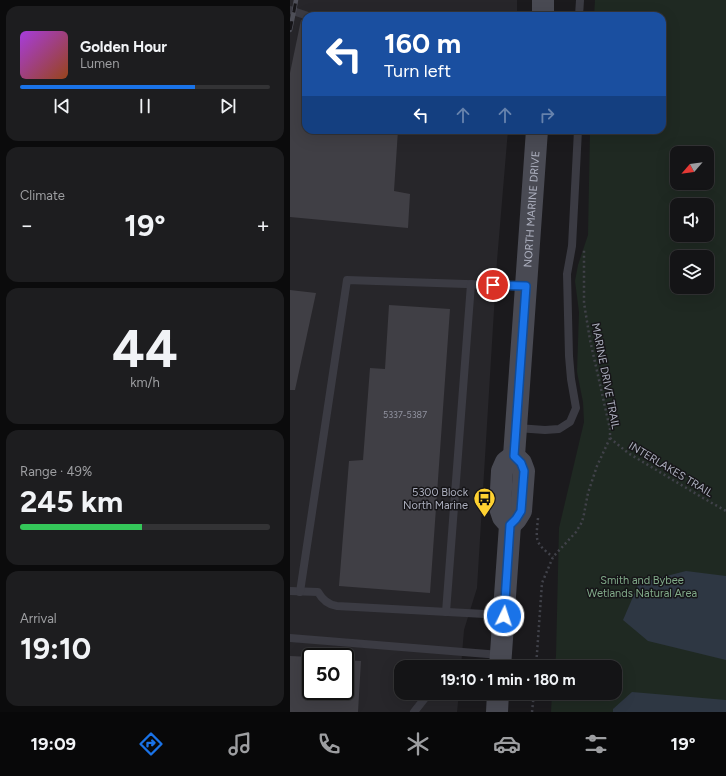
<!DOCTYPE html>
<meta charset="utf-8">
<style>
body{margin:0;font-family:Figtree,sans-serif;background:#1d1d1f;color:#f1f3f6;height:100vh;display:flex;flex-direction:column;font-size:15px;white-space:nowrap}
*{box-sizing:border-box;margin:0}
p{font-size:13px;color:#9d9ea1}
.icon{flex:none;width:22px;height:22px;fill:none;stroke:currentColor;stroke-width:2;stroke-linecap:round;stroke-linejoin:round}
.map{position:relative;flex:1;overflow:hidden}
.panel{display:flex;flex-direction:column;gap:6px;padding:6px;background:#0b0b0c;width:290px}
.panel>*{flex:none}
.guide{position:absolute;left:12px;top:12px;width:364px;height:122px;border-radius:12px;box-shadow:0 4px 16px #0002,0 0 0 1px #333335;background:#1a4fa0;color:#fff;overflow:hidden}
.needle{width:26px;rotate:242deg}
.controls{position:absolute;left:380px;top:146px;display:grid;gap:8px}
.controls a{display:grid;place-items:center;width:44px;height:44px;border-radius:8px;background:#141416;box-shadow:0 4px 16px #0002,0 0 0 1px #333335;font-size:20px}
.speed{position:absolute;left:12px;top:648px;display:flex;gap:8px;font-size:20px;font-weight:700;text-align:center}
.speed>*{display:grid;place-content:center;width:52px;height:52px;border-radius:50%;background:#141416;box-shadow:0 4px 16px #0002,0 0 0 1px #333335;line-height:1}
.speed .limit{border:2px solid #111;border-radius:6px;background:#fff;color:#111}
.pin{position:absolute;display:grid;place-items:center;width:34px;height:34px;color:#fff;margin:-17px;border:2px solid #fff;border-radius:50%;box-shadow:0 1px 4px #0007}
.me{position:absolute;width:44px;margin:-22px;rotate:4deg;stroke-linejoin:round;filter:drop-shadow(0 0 3px #0008)}
.turn{display:flex;align-items:center;gap:14px;height:84px;padding:0 16px;font-size:18px}
.turn .icon{width:52px;height:52px;stroke-width:2.5}
.turn b{display:block;font-size:28px;line-height:34px}
.lanes{display:flex;align-items:center;height:38px;padding:0 16px;background:#0003;justify-content:center;gap:20px;direction:ltr}
.lanes .off{opacity:.35}
.big{font-size:30px;font-weight:700;line-height:1.1}
.panel .tile{flex:1;display:flex;flex-direction:column;justify-content:center;gap:6px;min-width:0;padding:0 14px;border-radius:12px;background:#1d1d1f}
.panel .dial{align-items:center;gap:0}
.dial b{font-size:52px;line-height:1}
.song{display:flex;align-items:center;gap:12px}
.cover{width:48px;height:48px;border-radius:6px;background:linear-gradient(135deg,hsl(280 70% 55%),hsl(20 70% 35%))}
.played{height:4px;border-radius:2px;background:linear-gradient(90deg,#1a73e8 70%,#333335 70%)}
.keys{display:flex;justify-content:space-around;direction:ltr}
.heat{display:flex;justify-content:space-between;align-items:center;font-size:22px;direction:ltr}
.charge{height:6px;border-radius:3px;background:linear-gradient(90deg,#34c759 49%,#333335 0)}
.trip{position:absolute;left:104px;top:660px;width:228px;height:40px;border-radius:12px;background:#141416;box-shadow:0 4px 16px #0002,0 0 0 1px #333335;font-weight:700;line-height:40px;text-align:center}
.tabs{display:flex;height:64px;justify-content:space-around;align-items:center;background:#080809;color:#9d9ea1}
.tabs .icon{width:28px;height:28px}
.tabs .current{color:#1a73e8}
.tabs b{font-size:18px;color:#f1f3f6}
main{display:flex;flex:1;min-height:0}
.map>svg:first-child{display:block}
</style>
<main>
<section class="panel">
<div class="tile">
<div class="song"><i class="cover"></i><div><b>Golden Hour</b><p>Lumen</p></div></div>
<div class="played"></div>
<div class="keys"><svg class="icon" aria-label="previous" viewBox="0 0 24 24"><path d="M18 5L8 12l10 7zM5 5v14"/></svg><svg class="icon" aria-label="pause" viewBox="0 0 24 24"><path d="M8 5v14M16 5v14"/></svg><svg class="icon" aria-label="next" viewBox="0 0 24 24"><path d="M6 5l10 7-10 7zM19 5v14"/></svg></div>
</div>
<div class="tile"><p>Climate</p>
<div class="heat"><a>−</a><b class="big">19°</b><a>+</a></div>
</div>
<div class="tile dial"><b>44</b><p>km/h</p></div>
<div class="tile"><p>Range · 49%</p><b class="big">245 km</b><div class="charge"></div></div>
<div class="tile"><p>Arrival</p><b class="big">19:10</b></div>
</section>
<div class="map">
<svg width="436" height="712" viewBox="0 0 436 712">
<rect width="100%" height="100%" fill="#1b1a1d"/>
<path fill="#27262a" fill-rule="evenodd" d="M0,0H227V16H16V130H218L207,261L187,588L174,630L171,667H111V693H169L167,712H0ZM21,657H55V691H21Z"/>
<path fill="#1f2922" fill-rule="evenodd" d="M305,0H436V712H261L262,693H325V667H265L266,655L269,528L294,422L293,402L287,372L289,312L285,281L288,265L298,235L300,130H372V16H304ZM387,153H417V183H387ZM387,205H417V235H387ZM387,257H417V287H387Z"/>
<g fill="#2e3743">
<path d="M396,571L436,576V660L358,641L333,620L349,583Z"/>
<path d="M342,692L436,700V712H323V709Z"/>
</g>
<g fill="#403f45">
<path d="M11,20L16,21V130H108L104,191L120,194L118,228L0,217V73Z"/>
<path d="M0,290L26,293L5,390H0Z"/>
<path d="M99,305L160,309L140,593L49,586L59,461L73,460L80,368L95,369Z"/>
<path d="M0,656L21,657V691H55V660L71,661L68,712H0Z"/>
</g>
<g fill="none" stroke-linecap="round" stroke-linejoin="round">
<g stroke="#41424a" stroke-width="2.5" stroke-dasharray="2 3" stroke-linecap="butt">
<path d="M320,438L338,453L413,498L436,511"/>
<path d="M248,518C246,541 244,542 263,557"/>
<path d="M246,667L252,583L263,557L286,532L292,522L294,514L298,493L307,466L320,438V429L300,340L294,303V248"/>
<path d="M242,712L244,693"/>
</g>
<g stroke="#3b3b43" stroke-width="8">
<path d="M0,10L18,16"/>
<path d="M289,16L290,0"/>
<path d="M227,428L255,430L269,429L280,422L286,408L281,379L279,356L277,274L282,246L288,130"/>
<path d="M0,591L28,592C32,599 39,605 47,606L213,615"/>
<path d="M10,592L57,280L235,286"/>
<path d="M156,612L181,284"/>
<path d="M0,638L210,655"/>
<path d="M124,712L139,693"/>
</g>
<g stroke="#494a53" stroke-width="22">
<path d="M253,16V0"/>
<path id="s1" d="M220,525L226,519L231,511L234,471L231,463L224,456L247,130"/>
<path d="M210,667L220,525L213,517L210,508L212,471L216,462L224,456"/>
<path d="M207,712L208,693"/>
</g>
<defs>
<path id="rail" d="M0,30L4,11L6,0"/>
</defs>
<use href="#rail" stroke="#4e4f58" stroke-width="4.5"/>
<use href="#rail" stroke="#161518" stroke-width="3" stroke-dasharray="9" stroke-linecap="butt"/>
</g>
<g fill="none" stroke-linecap="round" stroke-linejoin="round">
<defs>
<path id="route" d="M203,285L236,286L224,456L231,463L234,471L231,511L226,519L220,525L214,616"/>
</defs>
<use href="#route" stroke="#114b97" stroke-width="10"/>
<use href="#route" stroke="#1a73e8" stroke-width="7"/>
</g>
<defs>
<symbol id="bus-pin" viewBox="-11 -11 22 30"><path d="M0 17L-7.5 6A9.5 9.5 0 1 1 7.5 6Z" fill="#ffd231" stroke="#161518"/><path d="M-5-6H5V4H4V6H2V4H-2V6H-4V4H-5ZM-3.5-4V0h7V-4ZM-3.5 1.2v1.5H-2V1.2ZM2 1.2v1.5H3.5V1.2Z" fill="#111"/></symbol>
</defs>
<g fill-rule="evenodd">
<use href="#bus-pin" x="182" y="486" width="25" height="34"/>
</g>
<g text-anchor="middle" stroke-width="3" stroke-linejoin="round" paint-order="stroke">
<g font-size="9" fill="#9193a0">
<text x="115" y="418">5337-5387</text>
</g>
<g font-size="11" fill="#acafbe" stroke="#161518">
<text dy="4" stroke="none"><textPath href="#s1" startOffset="324">NORTH MARINE DRIVE</textPath></text>
<text transform="translate(316 376) rotate(79)" y="4">MARINE DRIVE TRAIL</text>
<text transform="translate(381 469) rotate(31)" y="4">INTERLAKES TRAIL</text>
</g>
<g font-size="11" fill="#acafbe" stroke="#161518" text-anchor="end">
<text x="178" y="496">5300 Block<tspan x="178" dy="13">North Marine</tspan></text>
</g>
<g font-size="11" fill="#81aa89" stroke="#161518">
<text x="352" y="584">Smith and Bybee<tspan x="352" dy="13">Wetlands Natural Area</tspan></text>
</g>
</g>
</svg>
<div class="controls">
<a><svg class="needle" viewBox="-14 -14 28 28"><path d="M0-13l5 13h-10z" fill="#e53935"/><path d="M0 13l5-13h-10z" fill="#9d9ea1"/></svg></a>
<a><svg class="icon" aria-label="sound" viewBox="0 0 24 24"><path d="M4 9h4l5-4v14l-5-4H4zM17 9q2 3 0 6"/></svg></a>
<a><svg class="icon" aria-label="layers" viewBox="0 0 24 24"><path d="M12 4l9 5-9 5-9-5zM3 14l9 5 9-5"/></svg></a>
</div>
<div class="speed"><div class="limit">50</div></div>
<div class="pin" style="left:203px;top:285px;background:#d93025"><svg class="icon" aria-label="arrive" viewBox="0 0 24 24"><path d="M6 21V4h12l-3 4 3 4H6"/></svg></div>
<svg class="me" style="left:214px;top:616px" viewBox="-20 -20 40 40"><circle r="17" fill="#1a73e8" stroke="#fff" stroke-width="3"/><path d="M0-11L8 9 0 5-8 9z" fill="#fff"/></svg>
<div class="trip">19:10 · 1 min · 180 m</div>
<div class="guide">
<div class="turn"><svg class="icon" aria-label="left" viewBox="0 0 24 24"><path d="M17 20v-9H6M10 6l-5 5 5 5"/></svg><div><b>160 m</b>Turn left</div></div>
<div class="lanes"><svg class="icon" aria-label="left" viewBox="0 0 24 24"><path d="M17 20v-9H6M10 6l-5 5 5 5"/></svg><svg class="icon off" aria-label="ahead" viewBox="0 0 24 24"><path d="M12 20V5M6 11l6-6 6 6"/></svg><svg class="icon off" aria-label="ahead" viewBox="0 0 24 24"><path d="M12 20V5M6 11l6-6 6 6"/></svg><svg class="icon off" aria-label="right" viewBox="0 0 24 24"><path d="M7 20v-9h11M14 6l5 5-5 5"/></svg></div>
</div>
</div>
</main>
<nav class="tabs">
<b>19:09</b>
<svg class="icon current" aria-label="directions" viewBox="0 0 24 24"><path d="M12 3l9 9-9 9-9-9zM9 14v-3h6M13 9l2 2-2 2"/></svg>
<svg class="icon" aria-label="music" viewBox="0 0 24 24"><path d="M9 18V5l10-2v13"/><circle cx="6" cy="18" r="3"/><circle cx="16" cy="16" r="3"/></svg>
<svg class="icon" aria-label="phone" viewBox="0 0 24 24"><path d="M5 4h4l2 5-3 2q2 4 5 5l2-3 5 2v4C11 20 4 13 5 4z"/></svg>
<svg class="icon" aria-label="climate" viewBox="0 0 24 24"><path d="M12 3v18M4 7l16 10M4 17L20 7"/></svg>
<svg class="icon" aria-label="car" viewBox="0 0 24 24"><path d="M5 17H2v-5l4-1 3-4h7l3 4 3 1v5h-3M9 17h6M6 11h13"/><circle cx="7" cy="17" r="2"/><circle cx="17" cy="17" r="2"/></svg>
<svg class="icon" aria-label="filters" viewBox="0 0 24 24"><path d="M4 7h16M4 17h16"/><circle cx="9" cy="7" r="2"/><circle cx="15" cy="17" r="2"/></svg>
<b>19°</b>
</nav>
